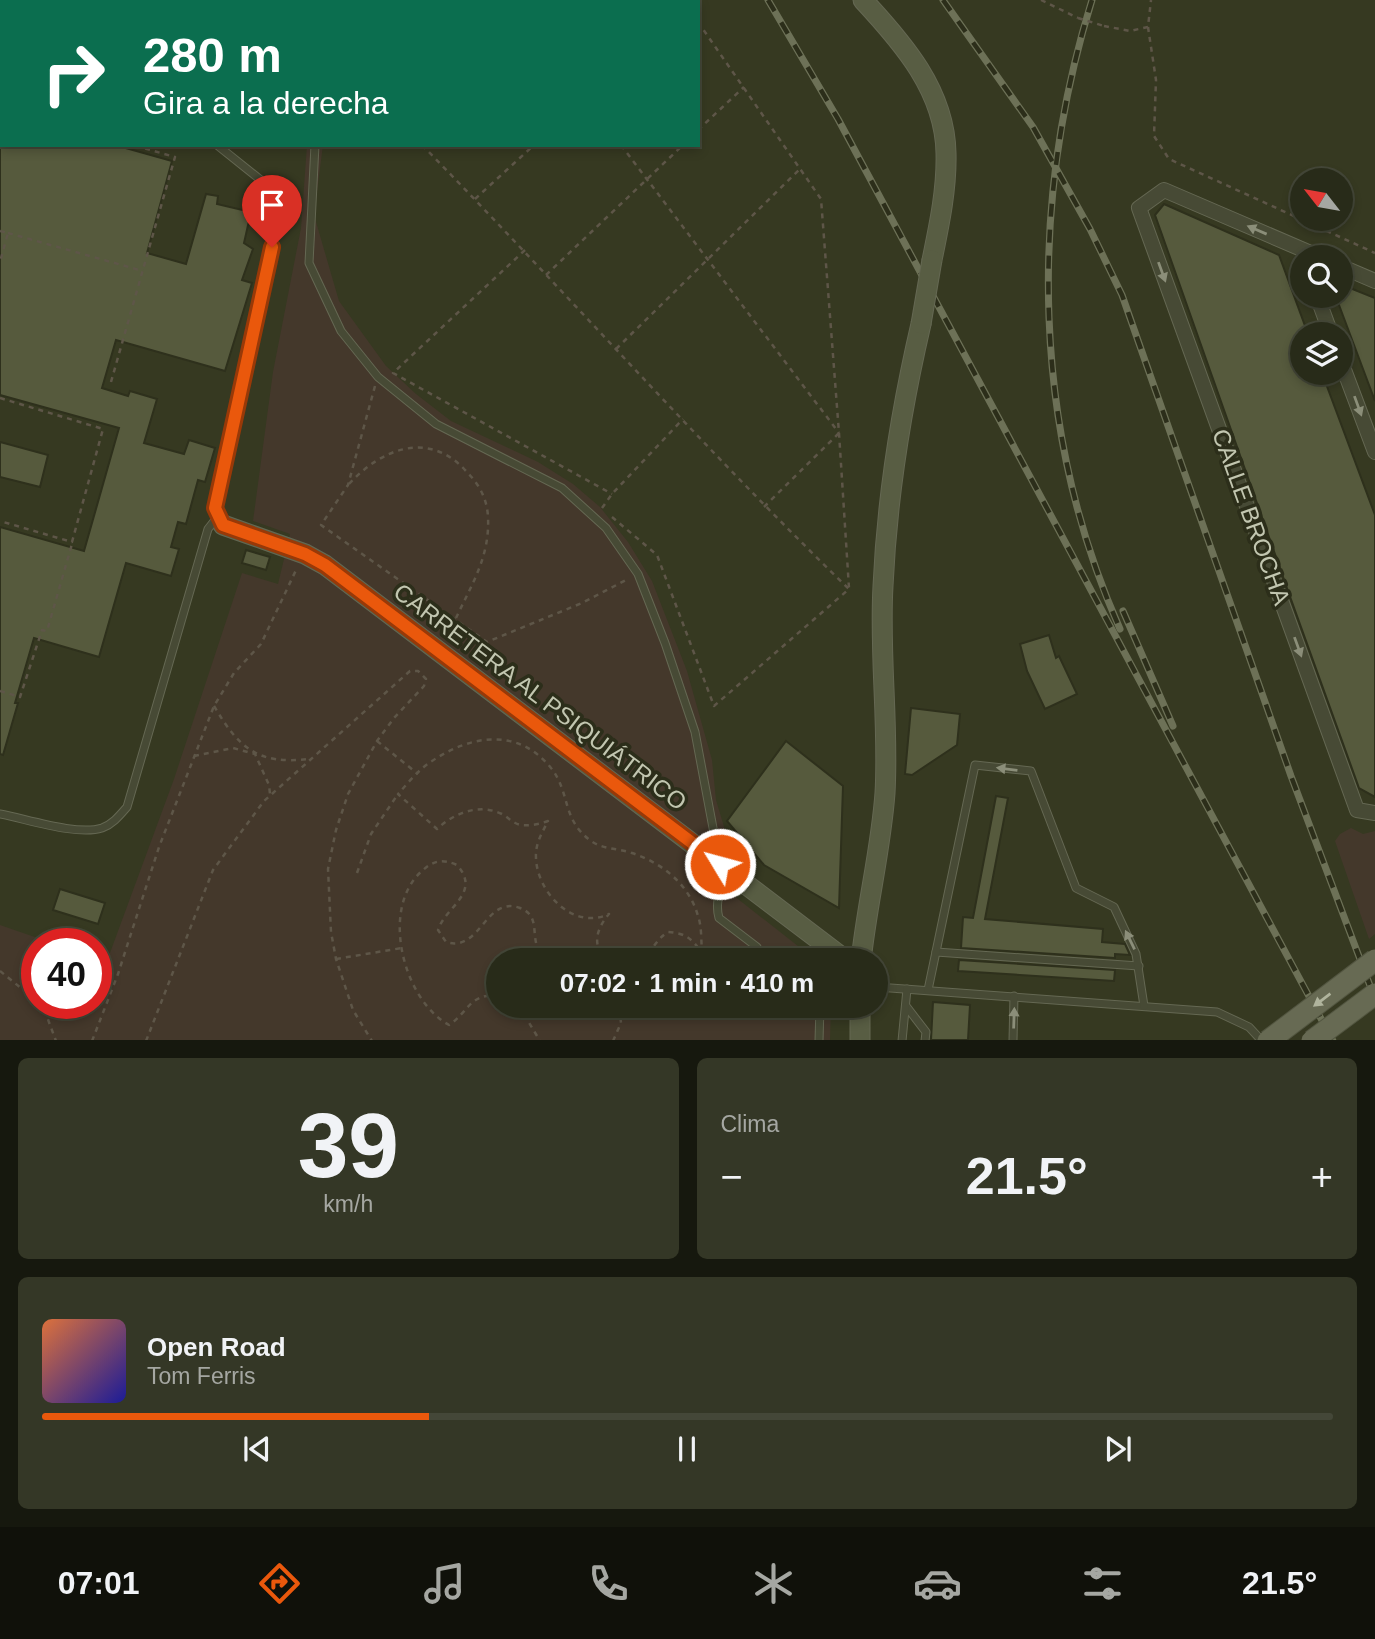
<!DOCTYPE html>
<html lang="es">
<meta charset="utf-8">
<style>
body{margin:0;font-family:Helvetica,sans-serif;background:#343726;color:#f1f3f6;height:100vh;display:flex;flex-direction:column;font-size:26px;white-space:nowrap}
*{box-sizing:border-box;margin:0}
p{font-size:23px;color:#a5a7a2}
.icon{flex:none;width:38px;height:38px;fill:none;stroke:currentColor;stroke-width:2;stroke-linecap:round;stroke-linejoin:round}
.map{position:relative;height:1040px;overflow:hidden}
.panel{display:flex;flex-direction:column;gap:18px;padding:18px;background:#16180e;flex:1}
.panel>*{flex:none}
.banner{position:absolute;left:0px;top:0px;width:700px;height:147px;box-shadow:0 4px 10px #0003,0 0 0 2px #444738;background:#0b6e4f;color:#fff;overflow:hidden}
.needle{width:46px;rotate:301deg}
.fabs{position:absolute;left:1290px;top:168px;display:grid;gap:14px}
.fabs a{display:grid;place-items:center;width:63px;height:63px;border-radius:50%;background:#282b19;box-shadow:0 4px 10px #0003,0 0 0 2px #444738;font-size:35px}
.speed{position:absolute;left:21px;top:928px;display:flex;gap:14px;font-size:35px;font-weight:700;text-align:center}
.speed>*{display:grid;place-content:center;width:91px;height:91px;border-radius:50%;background:#282b19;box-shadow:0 4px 10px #0003,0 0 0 2px #444738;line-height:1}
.speed .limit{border:10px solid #d22;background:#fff;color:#111}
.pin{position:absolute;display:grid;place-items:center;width:60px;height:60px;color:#fff;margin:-72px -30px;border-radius:50% 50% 50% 0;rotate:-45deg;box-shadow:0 0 7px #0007}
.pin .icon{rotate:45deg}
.me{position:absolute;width:77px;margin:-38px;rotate:307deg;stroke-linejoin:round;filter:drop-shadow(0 0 5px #0008)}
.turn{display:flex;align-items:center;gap:24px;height:147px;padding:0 28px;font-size:32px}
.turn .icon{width:91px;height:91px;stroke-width:2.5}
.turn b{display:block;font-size:49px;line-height:60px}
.big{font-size:52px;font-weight:700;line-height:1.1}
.panel .tile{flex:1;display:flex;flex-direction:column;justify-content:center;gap:10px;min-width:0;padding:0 24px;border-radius:10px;background:#343726}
.panel .dial{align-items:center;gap:0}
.dial b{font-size:91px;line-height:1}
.song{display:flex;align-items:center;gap:21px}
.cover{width:84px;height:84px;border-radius:10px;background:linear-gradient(135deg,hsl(20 70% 55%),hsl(240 70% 35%))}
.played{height:7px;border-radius:4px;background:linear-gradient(90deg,#ea580c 30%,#444738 30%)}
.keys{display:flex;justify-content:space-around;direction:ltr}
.heat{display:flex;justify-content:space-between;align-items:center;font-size:38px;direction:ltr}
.panel .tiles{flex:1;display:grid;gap:18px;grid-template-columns:1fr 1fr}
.tile:last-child{grid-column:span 2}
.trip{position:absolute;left:486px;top:948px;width:402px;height:70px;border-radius:35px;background:#282b19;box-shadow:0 4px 10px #0003,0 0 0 2px #444738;font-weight:700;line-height:70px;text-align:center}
.menu{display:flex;height:112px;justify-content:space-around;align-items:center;background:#10110a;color:#a5a7a2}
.menu .icon{width:49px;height:49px}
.menu .on{color:#ea580c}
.menu b{font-size:32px;color:#f1f3f6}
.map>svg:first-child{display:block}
</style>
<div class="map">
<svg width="1375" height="1041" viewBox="0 0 1375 1041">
<rect width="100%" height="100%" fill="#363921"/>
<g fill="#44382b">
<path d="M0,0H360L2,2V20Z"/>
<path d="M307,145H323L314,215L339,301L386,366L416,394L451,421L538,462L573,484L600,507L628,542L652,581L687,671L712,760L716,800L731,850L696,866L817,961H499V1006H831L830,1040L0,1041V925L52,943H37V1003H96V958L107,961L174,779L242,573L278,584L290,534L253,521L273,372L301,228Z"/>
<path d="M1351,828L1363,834L1375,831V934L1369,939L1335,841L1340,834Z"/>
</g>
<g fill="#565a3d" stroke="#2e301c" stroke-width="2">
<path d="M0,145H115L172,161L147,253L186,264L206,194L218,196L217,204L251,212L244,243L253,249L242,280L252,283L225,371L116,340L102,388L128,396L130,391L157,399L144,443L184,454L189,440L215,448L205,482L198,480L186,524L178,522L171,547L179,549L171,576L126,563L99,657L34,638L15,703H18L3,755L0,754V527L84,551L119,428L0,395Z"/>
<path d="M1164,204L1279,255L1308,334H1302V373H1322L1375,515V797L1359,788L1288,591L1155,215Z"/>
<path d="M1345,286L1375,298V401L1336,297L1340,296V291Z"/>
<path d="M0,442L48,455L40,487L0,477Z"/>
<path d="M246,550L270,557L266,570L242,563Z"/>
<path d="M1049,635L1056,658L1059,656L1077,694L1045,709L1027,671L1020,644Z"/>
<path d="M911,708L960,714L957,745L912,775L905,774Z"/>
<path d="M786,741L843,786L839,908L764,865L727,821Z"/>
<path d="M996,796L1008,798L985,919L1103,929L1102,942L1125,944L1130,955L1115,954V958L961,948L963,917L973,918Z"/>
<path d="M60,889L105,903L98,924L53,910Z"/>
<path d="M959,960L1115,970L1114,981L958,971Z"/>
<path d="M933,1002L970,1005L968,1040H931Z"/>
</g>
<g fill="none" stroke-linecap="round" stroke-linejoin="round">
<defs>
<g id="lane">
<path d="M0,12L2,13"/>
<path d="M0,31L2,32"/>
<path d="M0,64L2,65"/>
<path d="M217,145L262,181L277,221L215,508L220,518"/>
<path d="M315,145L309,263L341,331L378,377L436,424L562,488L606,528L638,574L665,643L695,732L719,860"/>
<path d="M0,814C27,819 77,836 102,828C113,824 120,815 127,807L208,529L219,515"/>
<path d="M721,872C723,888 714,901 719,918L757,947L763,961"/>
<path d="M936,952L1139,966"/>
<path d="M877,987L1217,1012L1249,1027L1262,1041"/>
<path d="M928,990L975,765L1031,771L1076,888L1114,907L1136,954L1144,1006"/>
<path d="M906,1006L926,1032L925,1041"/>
<path d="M819,1041L820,1006"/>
<path d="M902,1041L907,989"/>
<path d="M1013,1041L1014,996"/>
</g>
<g id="street">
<path d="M1320,257L1164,190L1139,208L1357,810L1375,813"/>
<path d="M1340,266L1375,281"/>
<path d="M1317,296L1331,334"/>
<path d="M1340,359L1375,452"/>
</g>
<g id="secondary">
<path d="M863,0C903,43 945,91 946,153C947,189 939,226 932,260"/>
<path d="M223,525L305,554L325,565L847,961"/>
<path d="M861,961C867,904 881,849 885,793C889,724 879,655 883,586C887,497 901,410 921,324"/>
<path d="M860,1041V1006"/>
</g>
</defs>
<use href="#lane" stroke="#656853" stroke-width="9"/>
<use href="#street" stroke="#656853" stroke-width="16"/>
<use href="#secondary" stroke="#656853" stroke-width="21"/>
<g stroke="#5e5648" stroke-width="2.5" stroke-dasharray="5 5" stroke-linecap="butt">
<path d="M512,0L513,2"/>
<path d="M683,0L684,2"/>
<path d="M1041,0L1078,18"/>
<path d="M120,2V0"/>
<path d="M307,2V0"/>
<path d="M399,2L401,0"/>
<path d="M530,2L532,0"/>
<path d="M698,22L821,199L839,433L849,588"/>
<path d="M1104,26L1130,31L1148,27L1151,0"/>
<path d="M1148,27L1156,80L1154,136L1169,159L1375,253"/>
<path d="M698,130L744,87"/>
<path d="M422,145C566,292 701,446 849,589L714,706L657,555L612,517"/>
<path d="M621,145L839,433"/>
<path d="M475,199L534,145"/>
<path d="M0,231L8,233L0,262"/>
<path d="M8,233L143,271"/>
<path d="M525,250L393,373L612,494"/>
<path d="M546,275L683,145"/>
<path d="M616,349L800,169"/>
<path d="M111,382L175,157L133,145"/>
<path d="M375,386L348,485L321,525L487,642L582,603L628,579"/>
<path d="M0,398L103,429L72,542L0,521"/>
<path d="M349,484C381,449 428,430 465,470C478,483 487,497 488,517C490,556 472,584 456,618"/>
<path d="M764,507L839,433"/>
<path d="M602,508L612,494L683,419"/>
<path d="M0,691L20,697L42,630L47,631L72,544"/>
<path d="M214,706C239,748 257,765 309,759"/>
<path d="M377,741L418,774"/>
<path d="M194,756L233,748L255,754L269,785L270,794"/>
<path d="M357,873L371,834L398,794"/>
<path d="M336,959L402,948"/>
<path d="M608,961C591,947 596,929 609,914C573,931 537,892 536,858C535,844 542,833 548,821C540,824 530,826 521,825C514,824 509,818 502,814C479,803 454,813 437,829L398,794C408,783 419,769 432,761C471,735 518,727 551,768C571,793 561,819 591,841C604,850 618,848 632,853C662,863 689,884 698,916C702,927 701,942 702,953C692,939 686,933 668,932C656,939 652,952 641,961"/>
<path d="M0,971L37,1001"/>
<path d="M499,995C468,994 469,1012 449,1025C403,1000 379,907 423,870C434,860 443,859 457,865C482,893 445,907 438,930L446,942C481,953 485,895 520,908C539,915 532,932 537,946C538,951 543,957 546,961"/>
<path d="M38,1003L43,1006L56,1041"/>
<path d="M519,1006L540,1041"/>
<path d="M92,1041L118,974L159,847L214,706L234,673L261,644L297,568"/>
<path d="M146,1041L213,870L264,801L410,671H418L426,679L424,686L394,718L377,741L348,794L336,830L328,869L331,932L336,959L353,1010L372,1041"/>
<path d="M613,1041L621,1023L619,1006"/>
</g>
<use href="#lane" stroke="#474a35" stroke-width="7"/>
<use href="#street" stroke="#474a35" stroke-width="14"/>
<use href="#secondary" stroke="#585d43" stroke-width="19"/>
<defs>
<g id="rail">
<path d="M768,0L838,119L1333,1041"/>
<path d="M943,0L1033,127L1090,229L1122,295L1291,776L1375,999"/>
<path d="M1092,0C1028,206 1032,431 1120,629"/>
<path d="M1123,611L1173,726"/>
</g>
</defs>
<use href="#rail" stroke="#6d7157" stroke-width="7"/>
<use href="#rail" stroke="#2c2e1a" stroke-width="4.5" stroke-dasharray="13" stroke-linecap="butt"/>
<defs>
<path id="secondary-bridge" d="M921,324L932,260"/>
<g id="primary-bridge">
<path d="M1268,1041L1375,960"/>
<path d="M1312,1041L1375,994"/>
</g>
</defs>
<use href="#secondary-bridge" stroke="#656853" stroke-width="21" stroke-linecap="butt"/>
<use href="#primary-bridge" stroke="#535641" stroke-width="23" stroke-linecap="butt"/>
<path stroke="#5e5648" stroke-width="2.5" stroke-dasharray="5 5" stroke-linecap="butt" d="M1078,18L1104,26"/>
<use href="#secondary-bridge" stroke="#585d43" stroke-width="19"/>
<use href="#primary-bridge" stroke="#676a53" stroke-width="21"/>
</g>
<defs><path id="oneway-solid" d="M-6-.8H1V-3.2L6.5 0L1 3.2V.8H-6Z" transform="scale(1.75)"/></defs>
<g fill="#8b8e79">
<use href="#oneway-solid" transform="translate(1257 230) rotate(-157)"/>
<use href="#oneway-solid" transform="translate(1162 272) rotate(70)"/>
<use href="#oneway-solid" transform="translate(1358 406) rotate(70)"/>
<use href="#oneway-solid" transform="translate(1298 647) rotate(70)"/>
<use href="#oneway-solid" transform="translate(1007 769) rotate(-173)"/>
<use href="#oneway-solid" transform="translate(1130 940) rotate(-116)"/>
<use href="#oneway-solid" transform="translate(1014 1018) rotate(-88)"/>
</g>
<use fill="#b0b49d" href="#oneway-solid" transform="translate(1322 1000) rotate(143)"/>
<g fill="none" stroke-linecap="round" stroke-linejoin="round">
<defs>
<path id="route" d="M272,247L215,508L223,525L305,554L325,565L720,864"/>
</defs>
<use href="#route" stroke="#983908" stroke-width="18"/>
<use href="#route" stroke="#ea580c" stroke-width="12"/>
</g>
<g text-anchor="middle" stroke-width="7" stroke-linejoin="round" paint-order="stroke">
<g font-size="24" fill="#c2c6b0" stroke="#2c2e1a">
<text transform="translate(1251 517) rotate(70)" y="8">CALLE BROCHA</text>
<text transform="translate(540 697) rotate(37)" y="8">CARRETERA AL PSIQUIÁTRICO</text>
</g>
</g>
</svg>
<div class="fabs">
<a><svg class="needle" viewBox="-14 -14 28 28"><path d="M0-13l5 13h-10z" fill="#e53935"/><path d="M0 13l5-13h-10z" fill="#a5a7a2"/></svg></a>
<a><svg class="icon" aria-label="search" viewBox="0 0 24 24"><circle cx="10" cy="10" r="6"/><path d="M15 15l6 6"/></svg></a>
<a><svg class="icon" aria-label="layers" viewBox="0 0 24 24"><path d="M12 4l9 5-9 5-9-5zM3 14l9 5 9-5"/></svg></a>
</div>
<div class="speed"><div class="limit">40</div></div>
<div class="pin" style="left:272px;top:247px;background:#d93025"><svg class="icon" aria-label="arrive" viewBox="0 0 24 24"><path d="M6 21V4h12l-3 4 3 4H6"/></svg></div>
<svg class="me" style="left:720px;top:864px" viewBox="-20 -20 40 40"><circle r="17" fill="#ea580c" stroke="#fff" stroke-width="3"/><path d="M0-11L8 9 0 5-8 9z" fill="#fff"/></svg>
<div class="trip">07:02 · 1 min · 410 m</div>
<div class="banner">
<div class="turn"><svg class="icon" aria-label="right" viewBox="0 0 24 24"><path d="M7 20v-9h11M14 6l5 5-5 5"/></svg><div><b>280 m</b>Gira a la derecha</div></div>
</div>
</div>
<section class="panel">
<div class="tiles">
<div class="tile dial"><b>39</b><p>km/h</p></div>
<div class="tile"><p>Clima</p>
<div class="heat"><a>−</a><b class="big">21.5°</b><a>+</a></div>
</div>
<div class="tile">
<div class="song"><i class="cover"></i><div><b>Open Road</b><p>Tom Ferris</p></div></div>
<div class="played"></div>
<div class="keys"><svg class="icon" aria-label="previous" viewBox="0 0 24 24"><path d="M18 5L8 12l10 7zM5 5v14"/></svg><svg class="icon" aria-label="pause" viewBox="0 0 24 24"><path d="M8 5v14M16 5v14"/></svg><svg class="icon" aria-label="next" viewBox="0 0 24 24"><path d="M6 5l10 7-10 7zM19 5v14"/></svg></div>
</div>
</div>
</section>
<nav class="menu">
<b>07:01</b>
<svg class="icon on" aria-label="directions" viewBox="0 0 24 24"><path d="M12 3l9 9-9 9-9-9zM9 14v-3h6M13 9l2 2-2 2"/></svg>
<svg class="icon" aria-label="music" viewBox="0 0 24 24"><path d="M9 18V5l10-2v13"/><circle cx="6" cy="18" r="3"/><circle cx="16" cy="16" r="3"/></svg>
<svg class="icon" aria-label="phone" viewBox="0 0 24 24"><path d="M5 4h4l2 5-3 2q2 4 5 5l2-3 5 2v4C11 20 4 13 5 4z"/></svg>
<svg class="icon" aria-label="climate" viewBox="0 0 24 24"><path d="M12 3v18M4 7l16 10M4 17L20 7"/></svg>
<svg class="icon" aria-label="car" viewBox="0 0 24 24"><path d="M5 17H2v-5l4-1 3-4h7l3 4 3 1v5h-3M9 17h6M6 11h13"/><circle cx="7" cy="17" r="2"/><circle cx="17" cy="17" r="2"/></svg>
<svg class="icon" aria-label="filters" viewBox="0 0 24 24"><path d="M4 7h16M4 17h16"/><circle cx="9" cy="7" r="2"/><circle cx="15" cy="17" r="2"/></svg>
<b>21.5°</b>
</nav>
